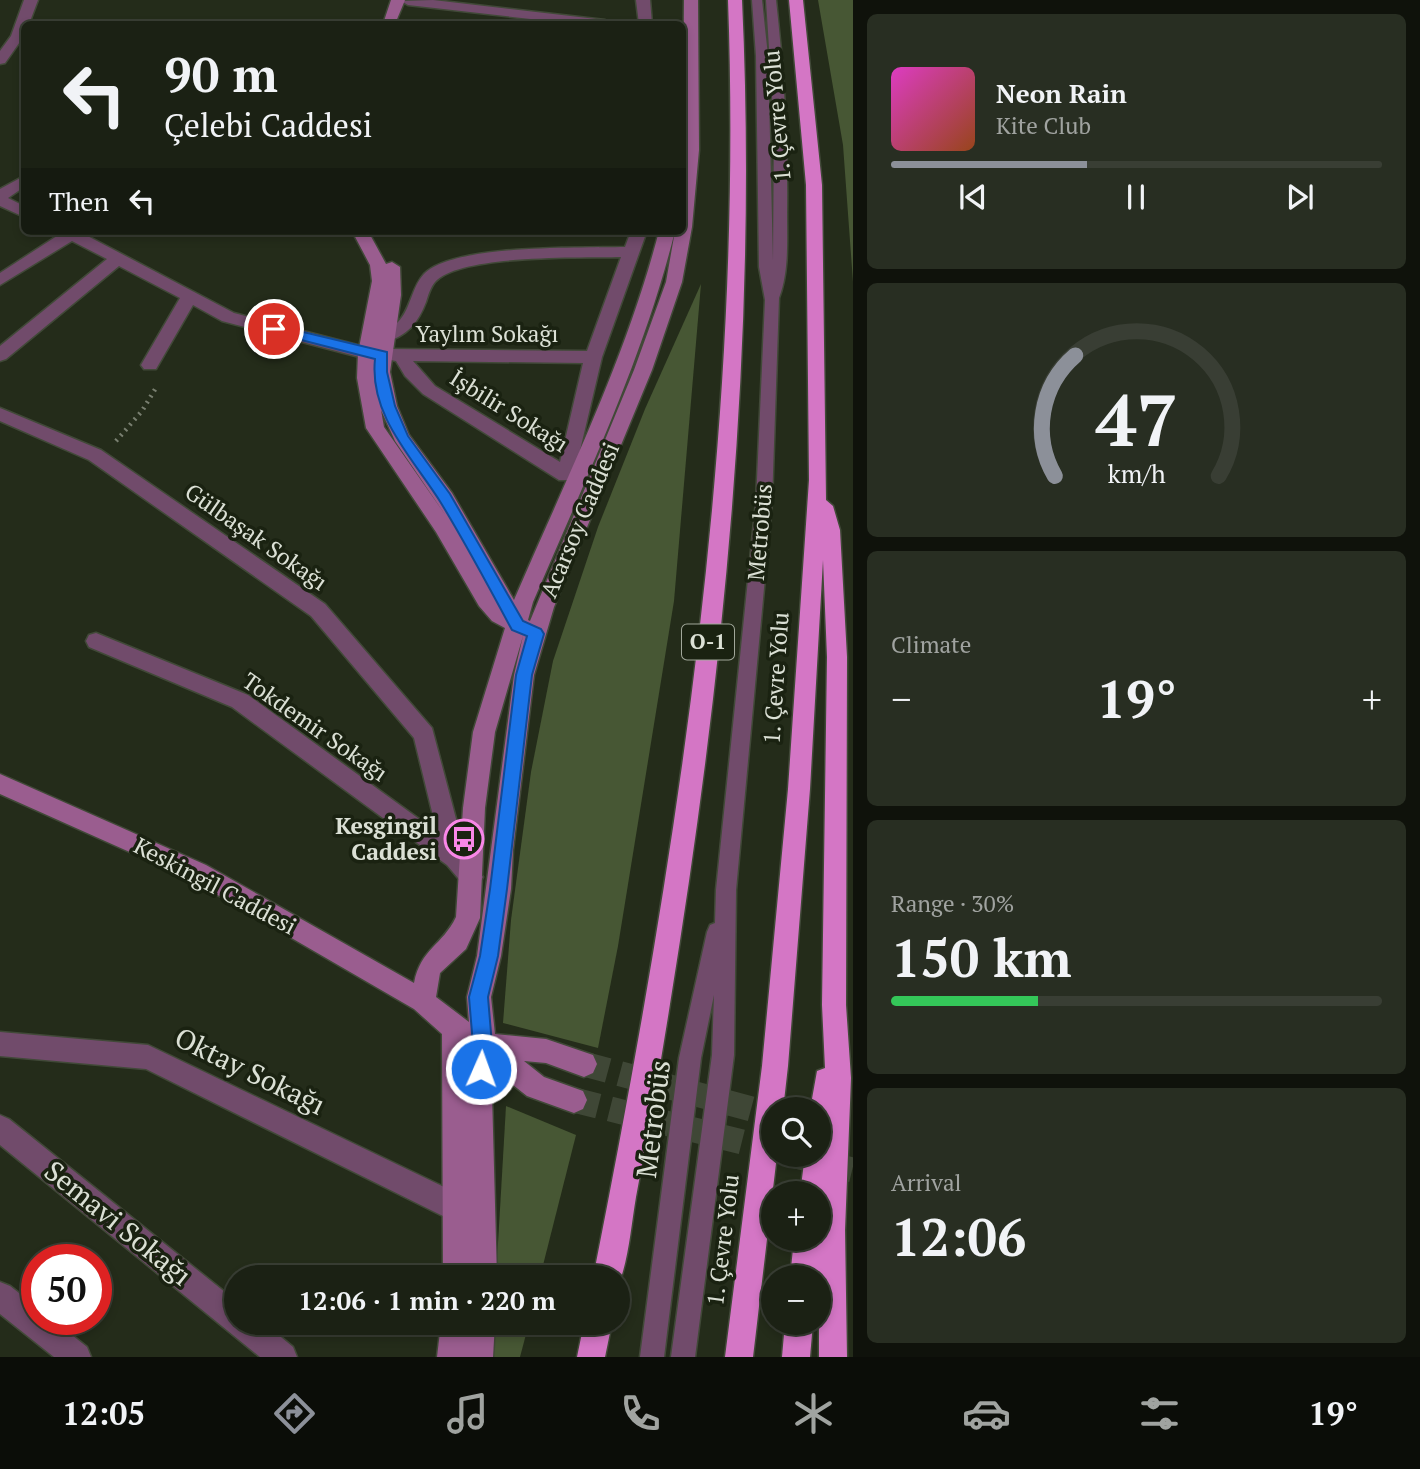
<!DOCTYPE html>
<meta charset="utf-8">
<style>
body{margin:0;font-family:"PT Serif",serif;background:#282e22;color:#f1f3f6;height:100vh;display:flex;flex-direction:column;font-size:26px;white-space:nowrap}
*{box-sizing:border-box;margin:0}
p{font-size:23px;color:#a0a3a0}
.icon{flex:none;width:38px;height:38px;fill:none;stroke:currentColor;stroke-width:2;stroke-linecap:round;stroke-linejoin:round}
.map{position:relative;flex:1;overflow:hidden}
.panel{display:flex;flex-direction:column;gap:14px;padding:14px;background:#0f120b;width:567px}
.panel>*{flex:none}
.banner{position:absolute;left:21px;top:21px;width:665px;height:214px;border-radius:10px;box-shadow:0 4px 10px #0003,0 0 0 2px #393e34;background:#1b2114;color:#f1f3f6;overflow:hidden}
.controls{position:absolute;left:761px;top:1097px;display:grid;gap:14px}
.controls a{display:grid;place-items:center;width:70px;height:70px;border-radius:50%;background:#1b2114;box-shadow:0 4px 10px #0003,0 0 0 2px #393e34;font-size:35px}
.speed{position:absolute;left:21px;top:1244px;display:flex;gap:14px;font-size:35px;font-weight:700;text-align:center}
.speed>*{display:grid;place-content:center;width:91px;height:91px;border-radius:50%;background:#1b2114;box-shadow:0 4px 10px #0003,0 0 0 2px #393e34;line-height:1}
.speed .limit{border:10px solid #d22;background:#fff;color:#111}
.pin{position:absolute;display:grid;place-items:center;width:60px;height:60px;color:#fff;margin:-30px;border:4px solid #fff;border-radius:50%;box-shadow:0 2px 7px #0007}
.me{position:absolute;width:77px;margin:-38px;rotate:2deg;stroke-linejoin:round;filter:drop-shadow(0 0 5px #0008)}
.turn{display:flex;align-items:center;gap:24px;height:147px;padding:0 28px;font-size:32px}
.turn .icon{width:91px;height:91px;stroke-width:2.5}
.turn b{display:block;font-size:49px;line-height:60px}
.then{display:flex;align-items:center;height:66px;padding:0 28px;background:#0003;gap:14px;font-size:26px}
.big{font-size:52px;font-weight:700;line-height:1.1}
.panel .widget{flex:1;display:flex;flex-direction:column;justify-content:center;gap:10px;min-width:0;padding:0 24px;border-radius:10px;background:#282e22}
.panel .dial{align-items:center;gap:0}
.dial svg{height:182px;overflow:visible;fill:none;stroke:#393e34;stroke-width:7;stroke-linecap:round;text-anchor:middle}
.dial text{fill:#f1f3f6;stroke:none}
.song{display:flex;align-items:center;gap:21px}
.cover{width:84px;height:84px;border-radius:10px;background:linear-gradient(135deg,hsl(310 70% 55%),hsl(20 70% 35%))}
.played{height:7px;border-radius:4px;background:linear-gradient(90deg,#8c9099 40%,#393e34 40%)}
.keys{display:flex;justify-content:space-around;direction:ltr}
.heat{display:flex;justify-content:space-between;align-items:center;font-size:38px;direction:ltr}
.charge{height:10px;border-radius:5px;background:linear-gradient(90deg,#34c759 30%,#393e34 0)}
.trip{position:absolute;left:224px;top:1265px;width:406px;height:70px;border-radius:35px;background:#1b2114;box-shadow:0 4px 10px #0003,0 0 0 2px #393e34;font-weight:700;line-height:70px;text-align:center}
.tab-bar{display:flex;height:112px;justify-content:space-around;align-items:center;background:#0b0d08;color:#a0a3a0}
.tab-bar .icon{width:49px;height:49px}
.tab-bar .current{color:#8c9099}
.tab-bar b{font-size:32px;color:#f1f3f6}
main{display:flex;flex:1;min-height:0}
.map>svg:first-child{display:block}
</style>
<main>
<div class="map">
<svg width="853" height="1357" viewBox="0 0 853 1357">
<rect width="100%" height="100%" fill="#242c1a"/>
<g fill="#475734">
<path d="M818,0H853V282L843,145Z"/>
<path d="M701,284L674,601L618,946L598,1048L503,1023L511,920L531,772L553,661L598,527L645,409Z"/>
<path d="M506,1106L576,1135L540,1277L496,1278Z"/>
<path d="M492,1323H529L520,1357H488Z"/>
</g>
<g fill="none" stroke-linecap="round" stroke-linejoin="round">
<g stroke="#3f4736" stroke-width="25" stroke-dasharray="25 12" stroke-linecap="butt">
<path d="M584,1064L774,1115"/>
<path d="M574,1100L774,1150"/>
<path d="M819,1127L853,1136"/>
<path d="M792,1155L853,1170"/>
</g>
<defs>
<path id="lane" d="M752,0H762L768,56L773,261L774,128L766,0H776C784,71 788,142 787,214C787,241 789,272 779,298L772,502L736,890L734,1055L695,1357H671L712,1055L714,995L701,1058L664,1357H640L679,1058L707,932L710,925L715,923L716,890L756,502L765,300L759,267L756,56Z"/>
<g id="street">
<path d="M24,0H38L29,24H24V36L5,63L0,64V51L11,36Z"/>
<path d="M433,0L605,20L612,24H575L408,5L401,1Z"/>
<path d="M636,0H650L652,24H639Z"/>
<path d="M390,20L397,24H379L381,21Z"/>
<path d="M24,176V187L8,198L24,206V217L0,206V189Z"/>
<path d="M58,231H78L234,313L373,349L376,353L367,359L222,321L193,305L156,369H144L141,365L180,298L119,266L6,359L0,361V346L107,259L72,241L0,285V273L60,234Z"/>
<path d="M631,231H647L602,357L573,480H559L423,394L405,376L396,361L385,359L382,355L391,349L587,351L621,257C583,258 459,254 435,282C430,288 428,296 426,302C418,323 407,336 385,342L377,336C382,329 392,328 398,322C411,309 411,288 424,274C453,244 582,248 625,247ZM413,361L583,363L560,462L435,386Z"/>
<path d="M0,408L101,450L325,604L432,728L465,853L483,877L479,884L471,887L463,884L447,865L232,707L89,647L86,641L89,635L96,633L248,695L437,832L414,738L311,616L89,460L0,421Z"/>
<path d="M0,1032L148,1045L467,1198L471,1208L467,1218L457,1222L447,1218L146,1069L0,1056Z"/>
<path d="M0,1115L9,1119L236,1301V1323H264L293,1347L297,1357H260L0,1145Z"/>
<path d="M0,1282L10,1286L37,1307V1320H53L87,1347L91,1357H54L0,1314Z"/>
</g>
<g id="secondary">
<path d="M391,0H405L395,24H383Z"/>
<path d="M684,0H698L699,150L692,227L682,282L652,370L554,607L534,675L513,850L511,889L501,956L491,997L495,1034L546,1039L593,1055L597,1064L593,1073L584,1077L546,1063L524,1061L544,1077L583,1091L587,1100L583,1109L574,1113L527,1096L494,1070L492,1094L497,1278H443L442,1034L414,1009L190,879L0,794V774L206,865L414,983C421,948 442,946 456,917L463,808L473,732L505,628L492,621L479,606L436,532L366,428L357,378L358,353L372,281L370,265L352,231H368L386,264L392,262L400,267L401,295L390,372L397,406L409,435L452,493L514,600C566,479 626,359 659,231H675C643,360 585,480 533,602L528,620L530,621L634,370L666,282L675,231H682ZM381,410L395,441L446,516L384,427ZM523,636L514,675L477,956L467,997L469,1022L436,997L440,973L466,949L480,918L485,808L495,732ZM468,1050L470,1051L468,1070Z"/>
<path d="M441,1323H495L493,1357H437Z"/>
</g>
<g id="highway">
<path d="M728,0H742C758,337 724,672 670,1004C660,1069 648,1133 636,1197C631,1226 629,1259 618,1286V1278H593C677,856 744,431 728,0Z"/>
<path d="M789,0H803L822,185L826,500L833,506L840,530L847,657L846,1005L851,1078L845,1230L847,1357H819V1278H790L794,1239H819V1194H800L805,1155H819V1110H810L817,1071L825,1068L822,1005L827,657L823,560L810,789L788,1066L783,1110H774V1155H777L753,1357H725L762,1066L788,789L809,480L806,185Z"/>
<path d="M584,1323H612L605,1357H577Z"/>
<path d="M785,1323H813L810,1357H782Z"/>
</g>
</defs>
<use href="#lane" stroke="#414938" stroke-width="3"/>
<use href="#street" stroke="#414938" stroke-width="3"/>
<use href="#secondary" stroke="#414938" stroke-width="3"/>
<use href="#highway" stroke="#414938" stroke-width="3"/>
<path stroke="#797f70" stroke-width="4.5" stroke-dasharray="2 5" stroke-linecap="butt" d="M116,441L142,411L157,386"/>
<use href="#lane" fill="#714b6b" fill-rule="evenodd"/>
<use href="#street" fill="#714b6b" fill-rule="evenodd"/>
<use href="#secondary" fill="#9a5d8f" fill-rule="evenodd"/>
<use href="#highway" fill="#d476c5" fill-rule="evenodd"/>
</g>
<path fill="#1a73e8" stroke="#114b97" stroke-width="2" d="M274,325L387,352V372L395,406L408,436L450,494L523,621L541,629L544,634L532,675L507,889L498,956L488,997L492,1045L488,1076L481,1079L474,1076L471,1069L473,1045L469,997L480,956L490,889L516,675L527,636L512,630C489,587 466,544 441,503C413,458 369,416 375,359L270,332V326Z"/>
<defs>
<symbol id="bus-ring" viewBox="-11 -11 22 22"><circle r="9.5" fill="#1a2211" stroke="#f987e8" stroke-width="1.5"/><path d="M-5-6H5V4H4V6H2V4H-2V6H-4V4H-5ZM-3.5-4V0h7V-4ZM-3.5 1.2v1.5H-2V1.2ZM2 1.2v1.5H3.5V1.2Z" fill="#f987e8"/></symbol>
</defs>
<g fill-rule="evenodd">
<use href="#bus-ring" x="442" y="817" width="44" height="44"/>
</g>
<g text-anchor="middle" stroke-width="7" stroke-linejoin="round" paint-order="stroke">
<rect fill="#1a2211" stroke="#a1a79a" stroke-width="2" x="682" y="624.5" width="52" height="35" rx="5"/>
<g font-size="21" font-weight="bold" fill="#dbe0d5">
<text x="708" y="649">O-1</text>
</g>
<g font-size="23" fill="#dbe0d5" stroke="#1a2211">
<text transform="translate(777 116) rotate(-95)" y="8">1. Çevre Yolu</text>
<text x="487" y="342">Yaylım Sokağı</text>
<text transform="translate(509 411) rotate(32)" y="8">İşbilir Sokağı</text>
<text transform="translate(580 520) rotate(-67)" y="8">Acarsoy Caddesi</text>
<text transform="translate(760 532) rotate(-85)" y="8">Metrobüs</text>
<text transform="translate(256 537) rotate(35)" y="8">Gülbaşak Sokağı</text>
<text transform="translate(776 678) rotate(-86)" y="8">1. Çevre Yolu</text>
<text transform="translate(315 727) rotate(35)" y="8">Tokdemir Sokağı</text>
<text transform="translate(215 886) rotate(28)" y="8">Keskingil Caddesi</text>
<text transform="translate(723 1240) rotate(-83)" y="8">1. Çevre Yolu</text>
</g>
<g font-size="23" font-weight="bold" fill="#dbe0d5" stroke="#1a2211" text-anchor="end">
<text x="437" y="834">Kesgingil<tspan x="437" dy="26">Caddesi</tspan></text>
</g>
<g font-size="28" fill="#dbe0d5" stroke="#1a2211">
<text transform="translate(250 1071) rotate(26)" y="10">Oktay Sokağı</text>
<text transform="translate(653 1119) rotate(-83)" y="10">Metrobüs</text>
<text transform="translate(118 1223) rotate(39)" y="10">Semavi Sokağı</text>
</g>
</g>
</svg>
<div class="controls">
<a><svg class="icon" aria-label="search" viewBox="0 0 24 24"><circle cx="10" cy="10" r="6"/><path d="M15 15l6 6"/></svg></a>
<a>+</a>
<a>−</a>
</div>
<div class="speed"><div class="limit">50</div></div>
<div class="pin" style="left:274px;top:329px;background:#d93025"><svg class="icon" aria-label="arrive" viewBox="0 0 24 24"><path d="M6 21V4h12l-3 4 3 4H6"/></svg></div>
<svg class="me" style="left:481px;top:1069px" viewBox="-20 -20 40 40"><circle r="17" fill="#1a73e8" stroke="#fff" stroke-width="3"/><path d="M0-11L8 9 0 5-8 9z" fill="#fff"/></svg>
<div class="trip">12:06 · 1 min · 220 m</div>
<div class="banner">
<div class="turn"><svg class="icon" aria-label="left" viewBox="0 0 24 24"><path d="M17 20v-9H6M10 6l-5 5 5 5"/></svg><div><b>90 m</b>Çelebi Caddesi</div></div>
<div class="then">Then<svg class="icon" aria-label="left" viewBox="0 0 24 24"><path d="M17 20v-9H6M10 6l-5 5 5 5"/></svg></div>
</div>
</div>
<section class="panel">
<div class="widget">
<div class="song"><i class="cover"></i><div><b>Neon Rain</b><p>Kite Club</p></div></div>
<div class="played"></div>
<div class="keys"><svg class="icon" aria-label="previous" viewBox="0 0 24 24"><path d="M18 5L8 12l10 7zM5 5v14"/></svg><svg class="icon" aria-label="pause" viewBox="0 0 24 24"><path d="M8 5v14M16 5v14"/></svg><svg class="icon" aria-label="next" viewBox="0 0 24 24"><path d="M6 5l10 7-10 7zM19 5v14"/></svg></div>
</div>
<div class="widget dial"><svg viewBox="0 0 100 80">
<path d="M14 69A42 42 0 1 1 86 69"/>
<path d="M14 69A42 42 0 0 1 23 16" stroke="#8c9099"/>
<text x="50" y="56" font-size="32" font-weight="700">47</text>
<text x="50" y="72" font-size="11">km/h</text>
</svg></div>
<div class="widget"><p>Climate</p>
<div class="heat"><a>−</a><b class="big">19°</b><a>+</a></div>
</div>
<div class="widget"><p>Range · 30%</p><b class="big">150 km</b><div class="charge"></div></div>
<div class="widget"><p>Arrival</p><b class="big">12:06</b></div>
</section>
</main>
<nav class="tab-bar">
<b>12:05</b>
<svg class="icon current" aria-label="directions" viewBox="0 0 24 24"><path d="M12 3l9 9-9 9-9-9zM9 14v-3h6M13 9l2 2-2 2"/></svg>
<svg class="icon" aria-label="music" viewBox="0 0 24 24"><path d="M9 18V5l10-2v13"/><circle cx="6" cy="18" r="3"/><circle cx="16" cy="16" r="3"/></svg>
<svg class="icon" aria-label="phone" viewBox="0 0 24 24"><path d="M5 4h4l2 5-3 2q2 4 5 5l2-3 5 2v4C11 20 4 13 5 4z"/></svg>
<svg class="icon" aria-label="climate" viewBox="0 0 24 24"><path d="M12 3v18M4 7l16 10M4 17L20 7"/></svg>
<svg class="icon" aria-label="car" viewBox="0 0 24 24"><path d="M5 17H2v-5l4-1 3-4h7l3 4 3 1v5h-3M9 17h6M6 11h13"/><circle cx="7" cy="17" r="2"/><circle cx="17" cy="17" r="2"/></svg>
<svg class="icon" aria-label="filters" viewBox="0 0 24 24"><path d="M4 7h16M4 17h16"/><circle cx="9" cy="7" r="2"/><circle cx="15" cy="17" r="2"/></svg>
<b>19°</b>
</nav>
